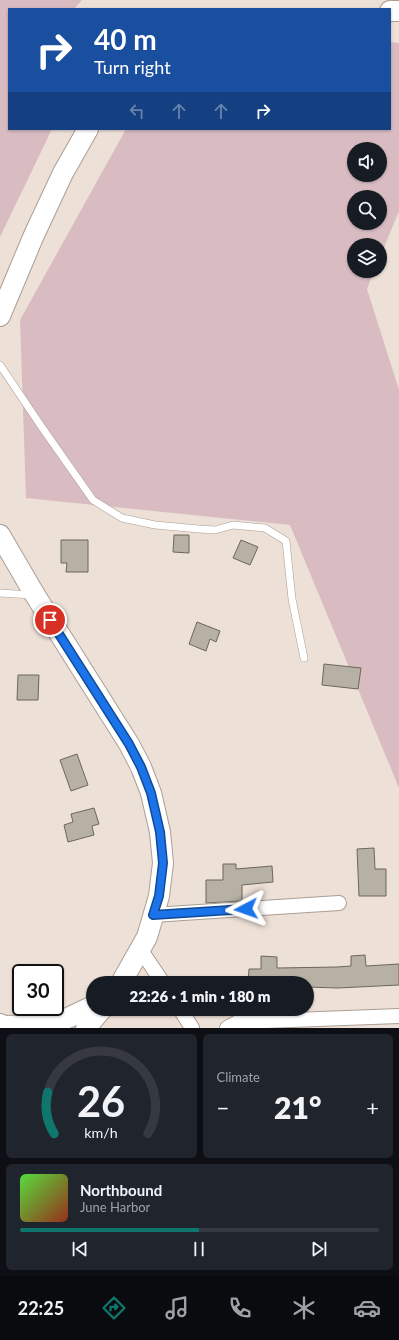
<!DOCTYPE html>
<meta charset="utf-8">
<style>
body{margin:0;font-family:Lato,sans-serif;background:#20242c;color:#f1f3f6;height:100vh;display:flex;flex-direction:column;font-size:15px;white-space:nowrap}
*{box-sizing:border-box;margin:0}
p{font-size:13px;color:#9ea1a6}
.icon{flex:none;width:22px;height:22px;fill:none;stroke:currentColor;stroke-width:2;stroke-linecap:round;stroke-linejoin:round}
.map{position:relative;height:1028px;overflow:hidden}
.details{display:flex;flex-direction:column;gap:6px;padding:6px;background:#0d0f14;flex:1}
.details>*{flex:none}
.hud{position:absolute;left:8px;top:8px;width:383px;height:122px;border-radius:0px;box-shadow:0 1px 3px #0004;background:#1a4fa0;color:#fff;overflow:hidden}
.buttons{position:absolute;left:347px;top:142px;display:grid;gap:8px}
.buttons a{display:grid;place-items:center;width:40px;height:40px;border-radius:50%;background:#171b24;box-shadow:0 1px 3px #0004;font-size:20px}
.speed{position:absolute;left:12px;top:964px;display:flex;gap:8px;font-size:20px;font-weight:700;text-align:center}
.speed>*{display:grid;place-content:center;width:52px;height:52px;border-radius:50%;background:#171b24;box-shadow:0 1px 3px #0004;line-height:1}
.speed .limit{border:2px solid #111;border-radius:6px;background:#fff;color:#111}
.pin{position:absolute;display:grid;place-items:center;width:34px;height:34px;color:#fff;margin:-17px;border:2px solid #fff;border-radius:50%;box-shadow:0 1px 4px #0007}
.me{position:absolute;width:44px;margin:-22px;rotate:266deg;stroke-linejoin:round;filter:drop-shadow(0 0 3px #0008)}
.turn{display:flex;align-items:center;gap:14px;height:84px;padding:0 20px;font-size:18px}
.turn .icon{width:52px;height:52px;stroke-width:2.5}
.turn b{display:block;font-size:28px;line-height:34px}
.lanes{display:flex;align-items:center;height:38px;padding:0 20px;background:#0003;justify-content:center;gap:20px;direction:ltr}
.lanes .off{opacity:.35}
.big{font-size:30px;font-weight:800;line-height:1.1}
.details .widget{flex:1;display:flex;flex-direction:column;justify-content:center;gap:6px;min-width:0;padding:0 14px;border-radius:6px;background:#20242c}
.details .dial{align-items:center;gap:0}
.dial svg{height:104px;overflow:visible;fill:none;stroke:#363941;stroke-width:7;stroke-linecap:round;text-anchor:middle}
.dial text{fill:#f1f3f6;stroke:none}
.song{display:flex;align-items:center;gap:12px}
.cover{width:48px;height:48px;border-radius:6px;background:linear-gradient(135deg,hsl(110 70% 55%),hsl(10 70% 35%))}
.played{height:4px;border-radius:2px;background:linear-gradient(90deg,#0f766e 50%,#363941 50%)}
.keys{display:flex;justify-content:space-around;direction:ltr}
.heat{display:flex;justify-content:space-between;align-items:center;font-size:22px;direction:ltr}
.details .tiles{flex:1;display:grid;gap:6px;grid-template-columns:1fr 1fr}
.widget:last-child{grid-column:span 2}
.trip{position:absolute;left:86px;top:976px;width:228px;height:40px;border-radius:20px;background:#171b24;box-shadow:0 1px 3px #0004;font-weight:800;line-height:40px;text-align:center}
.tab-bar{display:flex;height:64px;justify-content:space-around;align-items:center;background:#090b0e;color:#9ea1a6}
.tab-bar .icon{width:28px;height:28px}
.tab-bar .on{color:#0f766e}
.tab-bar b{font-size:18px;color:#f1f3f6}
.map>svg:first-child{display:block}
</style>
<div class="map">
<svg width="399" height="1028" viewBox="0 0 399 1028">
<rect width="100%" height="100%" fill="#ede0d7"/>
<g fill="#d9bcc2" fill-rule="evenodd">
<path d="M0,0H82L74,9H9V129H52L0,237Z"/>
<path d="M390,42L399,43V211L380,257V245H354V271H374L367,289L399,390V788L290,525L26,498L20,320L126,129H390ZM354,149H380V175H354ZM354,197H380V223H354Z"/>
</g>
<g fill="#b7b1a5" stroke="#6c665b">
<path d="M174,535H189V553L173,552Z"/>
<path d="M61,540H88V572H66L67,563H61Z"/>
<path d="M241,540L258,547L250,565L233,558Z"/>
<path d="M197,622L220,631L216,642L210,639L206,651L189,644Z"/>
<path d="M324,664L361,668L358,689L322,685Z"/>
<path d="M18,675H39L38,700H17Z"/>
<path d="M77,754L88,785L71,791L60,760Z"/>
<path d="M94,808L99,824L92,826L94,835L68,842L64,825L73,822L71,814Z"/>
<path d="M374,848L375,869H386V896H359L357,849Z"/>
<path d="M223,864H236V869L272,866L273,882L242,885V901L206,903V880H223Z"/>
<path d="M365,955L366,966L399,964V985L338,988L307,987V983H248L249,969H261V956L277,957V968L337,967L351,966V956Z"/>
</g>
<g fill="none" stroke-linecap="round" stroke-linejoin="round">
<defs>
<g id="service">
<path d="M0,365L41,426L93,500L122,518L155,525L199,529L215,530L233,525L265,528L286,541L292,599L304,658"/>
<path d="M0,593L32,595"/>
</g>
<g id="minor">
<path d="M153,915L339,903"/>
<path d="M140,949L163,983"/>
<path d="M180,1009L192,1028"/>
<path d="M227,1028L238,1022L399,1016"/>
</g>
<g id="secondary">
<path d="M390,11H399"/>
<path d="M0,316L34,235L63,173L88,129"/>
<path d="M0,535L35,595L129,744L141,767L151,793L160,832L163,863L159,896L147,937L121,983"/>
<path d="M42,1028L70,1017L93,1006"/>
<path d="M86,1028L102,1009"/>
</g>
<path id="primary" d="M0,1025L4,1027L46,1026"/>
</defs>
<use href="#service" stroke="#aa9e95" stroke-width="8"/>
<use href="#minor" stroke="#aa9e95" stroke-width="16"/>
<use href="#secondary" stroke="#aa9e95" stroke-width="22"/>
<use href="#primary" stroke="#aa9e95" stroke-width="24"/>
<use href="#service" stroke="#fff" stroke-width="7"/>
<use href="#minor" stroke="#fff" stroke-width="14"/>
<use href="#secondary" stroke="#fff" stroke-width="20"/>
<use href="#primary" stroke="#fff" stroke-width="22"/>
</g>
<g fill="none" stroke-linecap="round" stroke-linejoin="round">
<defs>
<path id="route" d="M50,620L129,744L141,767L151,793L160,832L163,863L159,896L153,915L246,909"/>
</defs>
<use href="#route" stroke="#114b97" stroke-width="10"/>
<use href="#route" stroke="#1a73e8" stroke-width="7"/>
</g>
</svg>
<div class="buttons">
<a><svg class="icon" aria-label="sound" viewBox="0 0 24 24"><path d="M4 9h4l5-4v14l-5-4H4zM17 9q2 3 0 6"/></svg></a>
<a><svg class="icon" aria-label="search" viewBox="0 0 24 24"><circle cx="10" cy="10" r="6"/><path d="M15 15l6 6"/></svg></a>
<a><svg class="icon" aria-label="layers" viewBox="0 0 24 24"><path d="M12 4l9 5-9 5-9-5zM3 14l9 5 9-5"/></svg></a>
</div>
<div class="speed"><div class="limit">30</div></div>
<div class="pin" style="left:50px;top:620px;background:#d93025"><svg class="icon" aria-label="arrive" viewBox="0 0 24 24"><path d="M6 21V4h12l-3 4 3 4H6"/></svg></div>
<svg class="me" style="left:246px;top:909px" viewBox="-20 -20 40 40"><path d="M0-17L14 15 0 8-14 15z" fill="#1a73e8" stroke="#fff" stroke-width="4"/></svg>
<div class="trip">22:26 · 1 min · 180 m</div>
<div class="hud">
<div class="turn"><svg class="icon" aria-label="right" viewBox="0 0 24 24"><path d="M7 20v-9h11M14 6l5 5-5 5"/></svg><div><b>40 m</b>Turn right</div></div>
<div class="lanes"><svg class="icon off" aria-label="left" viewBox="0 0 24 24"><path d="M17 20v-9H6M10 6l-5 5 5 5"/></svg><svg class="icon off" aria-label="ahead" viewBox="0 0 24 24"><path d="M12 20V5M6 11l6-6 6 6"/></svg><svg class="icon off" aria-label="ahead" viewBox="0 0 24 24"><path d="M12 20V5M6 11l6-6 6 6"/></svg><svg class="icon" aria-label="right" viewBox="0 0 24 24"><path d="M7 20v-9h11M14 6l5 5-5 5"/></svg></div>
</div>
</div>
<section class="details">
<div class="tiles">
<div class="widget dial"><svg viewBox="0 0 100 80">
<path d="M14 69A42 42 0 1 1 86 69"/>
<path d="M14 69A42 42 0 0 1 9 37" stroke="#0f766e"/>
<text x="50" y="56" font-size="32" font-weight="700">26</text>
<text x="50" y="72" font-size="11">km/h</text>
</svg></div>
<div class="widget"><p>Climate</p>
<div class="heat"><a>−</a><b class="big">21°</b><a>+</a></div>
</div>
<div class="widget">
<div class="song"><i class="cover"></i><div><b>Northbound</b><p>June Harbor</p></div></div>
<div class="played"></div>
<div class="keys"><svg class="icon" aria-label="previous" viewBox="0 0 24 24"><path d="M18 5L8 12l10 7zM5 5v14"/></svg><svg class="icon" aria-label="pause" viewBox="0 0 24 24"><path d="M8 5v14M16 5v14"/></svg><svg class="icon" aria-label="next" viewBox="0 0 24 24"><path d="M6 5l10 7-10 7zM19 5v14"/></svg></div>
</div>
</div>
</section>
<nav class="tab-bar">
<b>22:25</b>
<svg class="icon on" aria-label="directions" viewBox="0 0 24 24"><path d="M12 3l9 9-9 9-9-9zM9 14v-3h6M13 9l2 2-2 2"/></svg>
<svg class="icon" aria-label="music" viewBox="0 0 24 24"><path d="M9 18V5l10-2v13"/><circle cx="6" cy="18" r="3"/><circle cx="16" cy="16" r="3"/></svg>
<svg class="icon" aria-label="phone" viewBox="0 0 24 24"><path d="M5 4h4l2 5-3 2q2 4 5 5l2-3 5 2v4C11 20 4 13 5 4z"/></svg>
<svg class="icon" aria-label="climate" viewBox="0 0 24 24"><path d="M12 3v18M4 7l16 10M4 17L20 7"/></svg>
<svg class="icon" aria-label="car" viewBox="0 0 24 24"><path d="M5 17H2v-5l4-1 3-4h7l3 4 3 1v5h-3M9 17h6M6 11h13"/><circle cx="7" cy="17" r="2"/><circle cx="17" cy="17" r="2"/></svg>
</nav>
